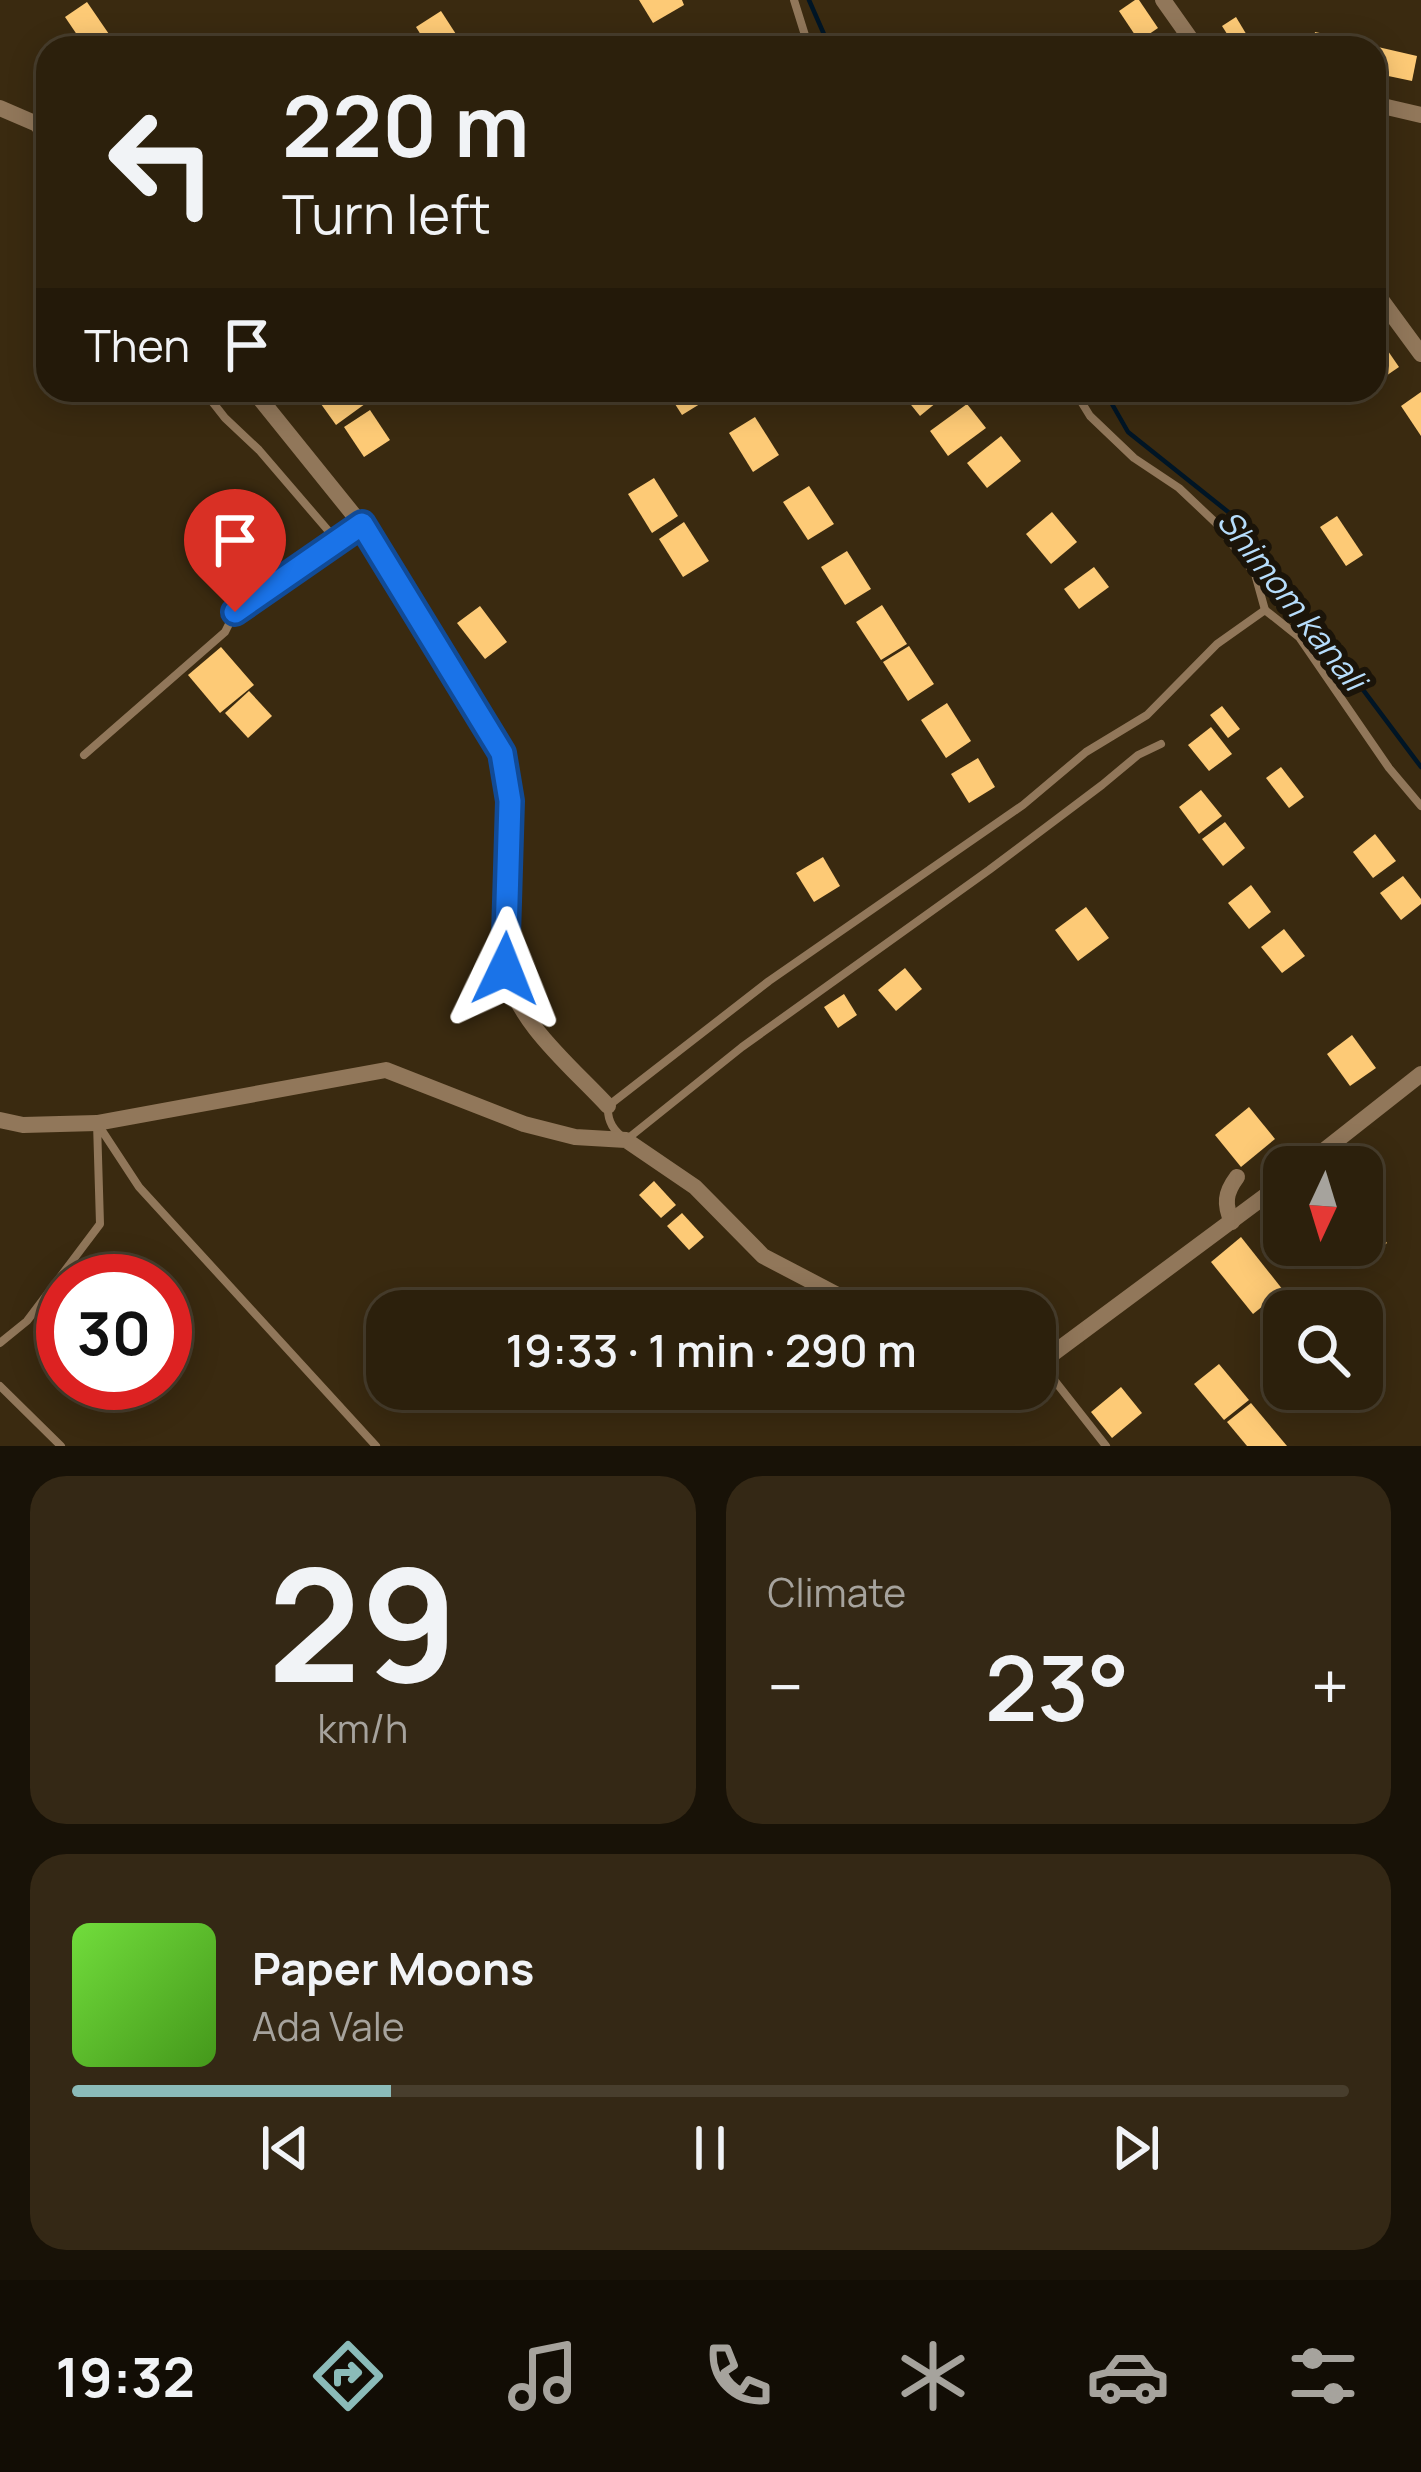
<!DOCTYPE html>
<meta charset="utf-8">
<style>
body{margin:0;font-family:Manrope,sans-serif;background:#342815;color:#f1f3f6;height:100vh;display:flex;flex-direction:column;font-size:45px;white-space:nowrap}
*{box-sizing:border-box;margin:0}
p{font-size:39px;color:#a6a39d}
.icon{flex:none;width:66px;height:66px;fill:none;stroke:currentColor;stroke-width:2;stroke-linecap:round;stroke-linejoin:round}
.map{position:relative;height:1446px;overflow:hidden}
.sheet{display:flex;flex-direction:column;gap:30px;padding:30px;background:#181207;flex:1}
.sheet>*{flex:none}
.top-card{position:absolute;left:36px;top:36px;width:1350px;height:366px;border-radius:36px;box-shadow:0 6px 30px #0003,0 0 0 3px #483e2d;background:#2c200c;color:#f1f3f6;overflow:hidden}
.needle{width:78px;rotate:184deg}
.buttons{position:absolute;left:1263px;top:1146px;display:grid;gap:24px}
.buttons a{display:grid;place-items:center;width:120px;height:120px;border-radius:24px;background:#2c200c;box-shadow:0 6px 30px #0003,0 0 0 3px #483e2d;font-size:60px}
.speed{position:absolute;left:36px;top:1254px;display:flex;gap:24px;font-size:60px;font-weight:700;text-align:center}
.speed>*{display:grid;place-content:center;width:156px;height:156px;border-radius:50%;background:#2c200c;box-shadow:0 6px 30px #0003,0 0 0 3px #483e2d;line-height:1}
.speed .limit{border:18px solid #d22;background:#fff;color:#111}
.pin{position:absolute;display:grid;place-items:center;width:102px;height:102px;color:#fff;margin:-123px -51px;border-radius:50% 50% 50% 0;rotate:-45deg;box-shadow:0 0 12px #0007}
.pin .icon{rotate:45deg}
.me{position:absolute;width:132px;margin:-66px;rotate:2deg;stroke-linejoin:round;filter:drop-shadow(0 0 9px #0008)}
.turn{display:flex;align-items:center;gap:42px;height:252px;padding:0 48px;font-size:54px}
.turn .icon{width:156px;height:156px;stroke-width:2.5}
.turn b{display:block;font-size:84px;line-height:102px}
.then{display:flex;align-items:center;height:114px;padding:0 48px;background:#0003;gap:24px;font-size:45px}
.big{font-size:90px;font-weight:600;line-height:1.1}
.sheet .card{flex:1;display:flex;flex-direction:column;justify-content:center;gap:18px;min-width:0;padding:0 42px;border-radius:36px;background:#342815}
.sheet .dial{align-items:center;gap:0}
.dial b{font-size:156px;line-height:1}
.song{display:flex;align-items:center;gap:36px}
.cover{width:144px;height:144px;border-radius:18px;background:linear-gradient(135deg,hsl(100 70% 55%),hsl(100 70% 35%))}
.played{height:12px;border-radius:6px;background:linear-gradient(90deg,#8bbbb9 25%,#483e2d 25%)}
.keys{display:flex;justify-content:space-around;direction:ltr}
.heat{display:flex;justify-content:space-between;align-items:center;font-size:66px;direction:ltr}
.sheet .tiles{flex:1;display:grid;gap:30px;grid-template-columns:1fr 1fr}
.card:last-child{grid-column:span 2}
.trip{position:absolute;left:366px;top:1290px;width:690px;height:120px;border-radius:36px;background:#2c200c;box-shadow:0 6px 30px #0003,0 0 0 3px #483e2d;font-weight:600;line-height:120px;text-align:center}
.menu{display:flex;height:192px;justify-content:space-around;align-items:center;background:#120d05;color:#a6a39d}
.menu .icon{width:84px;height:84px}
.menu .current{color:#8bbbb9}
.menu b{font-size:54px;color:#f1f3f6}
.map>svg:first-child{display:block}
</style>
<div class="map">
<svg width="1421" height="1446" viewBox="0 0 1421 1446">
<rect width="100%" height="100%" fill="#3a2a10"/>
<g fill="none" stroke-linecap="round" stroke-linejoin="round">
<g stroke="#001525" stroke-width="4.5">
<path d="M809,0L830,48"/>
<path d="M1104,390L1128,432L1232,515L1421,767"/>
</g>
</g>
<g fill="#fdca76">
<path d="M639,0H682L684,5L653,23Z"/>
<path d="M1135,0H1139L1158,28L1139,41L1119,11Z"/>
<path d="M87,2L111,37L94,48H86L65,17Z"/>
<path d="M441,11L465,48H429L416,27Z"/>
<path d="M1236,17L1251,42L1242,48H1236L1222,26Z"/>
<path d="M1315,32L1367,43L1366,48H1312Z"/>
<path d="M1378,47L1417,56L1412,81L1374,73Z"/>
<path d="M1379,338L1399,367L1380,380L1374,372V341Z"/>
<path d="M311,390H361L369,401L336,425Z"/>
<path d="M666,390H702L708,399L682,415Z"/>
<path d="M899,390H946L948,393L920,416Z"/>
<path d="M1421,392V436L1401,406Z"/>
<path d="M967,404L986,428L948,456L930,431Z"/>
<path d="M370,410L390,440L364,457L344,427Z"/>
<path d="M755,417L779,455L753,472L729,433Z"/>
<path d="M1001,436L1021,461L987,488L967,463Z"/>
<path d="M654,478L678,516L652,533L628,494Z"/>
<path d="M809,486L834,524L808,540L783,502Z"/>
<path d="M1052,512L1077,542L1051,564L1026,534Z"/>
<path d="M1337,516L1363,555L1346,566L1320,527Z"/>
<path d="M684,522L709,561L683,577L659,539Z"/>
<path d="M847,551L871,589L845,605L821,567Z"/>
<path d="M1094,567L1109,587L1079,609L1064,589Z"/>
<path d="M882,605L907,644L881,660L856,622Z"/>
<path d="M480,606L507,642L485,659L457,623Z"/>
<path d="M909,646L934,684L908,701L883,662Z"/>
<path d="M221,647L254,685L220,713L188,675Z"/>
<path d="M249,691L272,716L248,738L225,713Z"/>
<path d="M947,703L971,741L946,758L921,720Z"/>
<path d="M1222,706L1240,729L1228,738L1210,715Z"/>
<path d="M1211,727L1232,754L1209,771L1188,745Z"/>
<path d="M978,758L995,787L969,803L951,774Z"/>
<path d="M1281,767L1304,797L1289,808L1266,778Z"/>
<path d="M1201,790L1222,816L1199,834L1179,807Z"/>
<path d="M1225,822L1245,848L1223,866L1202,839Z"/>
<path d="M1375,834L1396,861L1373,878L1353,852Z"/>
<path d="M823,857L840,886L814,902L796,873Z"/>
<path d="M1403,876L1421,899V904L1401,920L1380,893Z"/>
<path d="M1251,885L1271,912L1249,929L1228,903Z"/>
<path d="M1086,907L1109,938L1078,961L1055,930Z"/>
<path d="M1284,929L1305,956L1282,973L1261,947Z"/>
<path d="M905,968L922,989L896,1011L878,990Z"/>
<path d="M844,994L857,1015L838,1028L824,1007Z"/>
<path d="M1352,1035L1376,1068L1350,1086L1327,1054Z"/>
<path d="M1249,1107L1275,1139L1241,1167L1215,1135Z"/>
<path d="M654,1181L676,1205L661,1218L639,1195Z"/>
<path d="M1362,1212L1387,1243L1367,1259L1355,1245H1362Z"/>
<path d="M682,1213L704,1237L689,1250L667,1226Z"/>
<path d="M1241,1237L1283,1290L1253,1314L1211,1262Z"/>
<path d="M1219,1364L1249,1400L1224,1420L1194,1384Z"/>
<path d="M1121,1387L1142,1413L1112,1438L1091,1412Z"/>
<path d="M1251,1403L1287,1446H1247L1227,1422Z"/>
</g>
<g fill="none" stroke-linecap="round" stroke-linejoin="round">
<g stroke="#91775a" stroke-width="8">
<path d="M794,0L809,48"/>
<path d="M203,390L225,418L259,450L338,542"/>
<path d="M1074,390L1090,416L1134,458L1179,488L1216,523L1255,574L1265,610"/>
<path d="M1161,744L1138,755L1102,785L989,870L742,1047L626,1140C614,1131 607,1122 608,1106L769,981L1023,805L1086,752L1147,715L1217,644L1265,610L1299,637L1389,768L1421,806"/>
<path d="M84,755L225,632L235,612L360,524"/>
<path d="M0,1343L27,1321L100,1224L97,1123L139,1187L376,1446"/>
<path d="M1040,1362L1106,1446"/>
<path d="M0,1386L61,1446"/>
</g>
<g stroke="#91775a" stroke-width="16">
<path d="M1163,0L1197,48"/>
<path d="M1374,104L1421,115"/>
<path d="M0,108L37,124L48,138"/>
<path d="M1374,290L1421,354"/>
<path d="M253,390L361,524L502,753L510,801L505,969C518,1024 570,1065 608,1106"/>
<path d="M0,1120L23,1125L97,1123L386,1070L524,1124L575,1137L626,1140L695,1187L763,1256L868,1311"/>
<path d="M1303,1167L1421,1074"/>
<path d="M1232,1222C1224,1204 1225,1193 1237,1177"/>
<path d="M1035,1361L1051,1355L1284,1182"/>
</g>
</g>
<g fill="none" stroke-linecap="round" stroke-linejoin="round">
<defs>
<path id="route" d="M235,612L362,524L502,753L510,801L505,969"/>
</defs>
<use href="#route" stroke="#114b97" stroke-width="30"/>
<use href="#route" stroke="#1a73e8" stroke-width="21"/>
</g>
<g text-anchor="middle" stroke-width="12" stroke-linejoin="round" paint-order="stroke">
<g font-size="33" font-style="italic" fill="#b6ddfc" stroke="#1b1409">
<text transform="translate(1292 600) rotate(52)" y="12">Shimom kanali</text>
</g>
</g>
</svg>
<div class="buttons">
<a><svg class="needle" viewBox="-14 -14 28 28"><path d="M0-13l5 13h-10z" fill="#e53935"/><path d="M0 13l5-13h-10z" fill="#a6a39d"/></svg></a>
<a><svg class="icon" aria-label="search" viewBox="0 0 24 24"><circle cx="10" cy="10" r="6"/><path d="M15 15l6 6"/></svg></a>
</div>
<div class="speed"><div class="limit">30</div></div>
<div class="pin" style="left:235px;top:612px;background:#d93025"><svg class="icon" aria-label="arrive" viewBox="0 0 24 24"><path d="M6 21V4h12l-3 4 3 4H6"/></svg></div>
<svg class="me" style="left:505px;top:969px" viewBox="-20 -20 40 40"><path d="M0-17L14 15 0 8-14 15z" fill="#1a73e8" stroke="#fff" stroke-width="4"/></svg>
<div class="trip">19:33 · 1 min · 290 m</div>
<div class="top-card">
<div class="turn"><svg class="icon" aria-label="left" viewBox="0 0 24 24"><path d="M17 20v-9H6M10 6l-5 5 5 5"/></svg><div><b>220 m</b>Turn left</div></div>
<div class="then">Then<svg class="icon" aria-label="arrive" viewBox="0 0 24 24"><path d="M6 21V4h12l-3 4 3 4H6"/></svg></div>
</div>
</div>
<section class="sheet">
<div class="tiles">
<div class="card dial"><b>29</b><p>km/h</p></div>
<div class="card"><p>Climate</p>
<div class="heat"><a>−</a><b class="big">23°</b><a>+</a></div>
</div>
<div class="card">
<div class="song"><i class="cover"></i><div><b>Paper Moons</b><p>Ada Vale</p></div></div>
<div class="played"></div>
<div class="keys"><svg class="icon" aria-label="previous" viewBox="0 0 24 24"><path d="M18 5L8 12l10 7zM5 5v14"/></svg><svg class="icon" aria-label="pause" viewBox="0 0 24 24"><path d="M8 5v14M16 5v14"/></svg><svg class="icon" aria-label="next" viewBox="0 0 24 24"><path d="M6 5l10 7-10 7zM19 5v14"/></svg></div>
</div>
</div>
</section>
<nav class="menu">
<b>19:32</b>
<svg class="icon current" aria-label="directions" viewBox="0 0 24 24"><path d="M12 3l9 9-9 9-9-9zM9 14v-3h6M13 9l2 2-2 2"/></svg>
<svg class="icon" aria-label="music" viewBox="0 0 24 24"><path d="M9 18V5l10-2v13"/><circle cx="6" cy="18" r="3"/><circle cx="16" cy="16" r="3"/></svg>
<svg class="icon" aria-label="phone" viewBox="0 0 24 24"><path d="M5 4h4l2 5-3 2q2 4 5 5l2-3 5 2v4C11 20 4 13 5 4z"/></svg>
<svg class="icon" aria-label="climate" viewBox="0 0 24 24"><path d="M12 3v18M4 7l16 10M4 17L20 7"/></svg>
<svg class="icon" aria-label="car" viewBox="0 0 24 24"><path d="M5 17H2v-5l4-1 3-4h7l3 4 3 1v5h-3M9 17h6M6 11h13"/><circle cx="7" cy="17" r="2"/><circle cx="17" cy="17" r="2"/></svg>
<svg class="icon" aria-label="filters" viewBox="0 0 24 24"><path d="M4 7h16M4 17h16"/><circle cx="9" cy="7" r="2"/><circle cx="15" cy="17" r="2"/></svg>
</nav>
